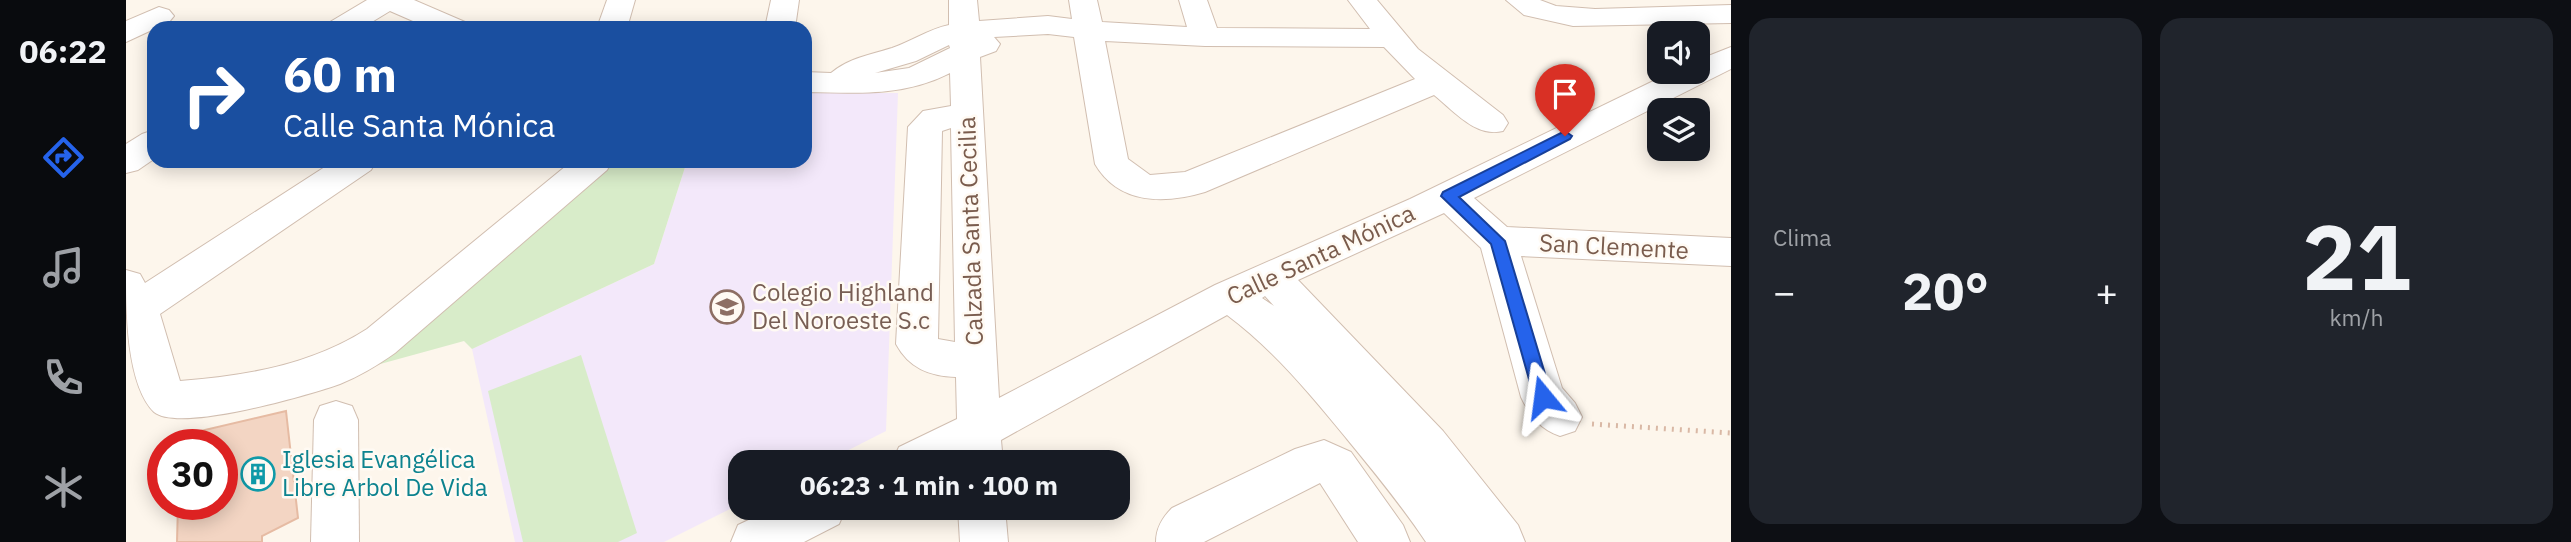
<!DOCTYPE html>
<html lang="es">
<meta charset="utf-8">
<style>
body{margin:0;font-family:"IBM Plex Sans",sans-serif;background:#20242c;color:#f1f3f6;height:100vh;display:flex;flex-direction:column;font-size:26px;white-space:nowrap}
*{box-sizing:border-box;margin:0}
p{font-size:23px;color:#9ea1a6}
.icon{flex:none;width:38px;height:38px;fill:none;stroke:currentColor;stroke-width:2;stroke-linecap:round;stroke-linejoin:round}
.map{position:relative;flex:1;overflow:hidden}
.sheet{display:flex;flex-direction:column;gap:18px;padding:18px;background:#0d0f14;width:840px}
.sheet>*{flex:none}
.top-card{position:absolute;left:21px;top:21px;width:665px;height:147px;border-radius:21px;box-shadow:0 4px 18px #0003;background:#1a4fa0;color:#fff;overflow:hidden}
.buttons{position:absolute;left:1521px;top:21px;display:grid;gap:14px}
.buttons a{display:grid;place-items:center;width:63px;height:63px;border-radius:14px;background:#171b24;box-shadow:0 4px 18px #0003;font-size:35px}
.speed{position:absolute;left:21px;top:429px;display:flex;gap:14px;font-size:35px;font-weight:700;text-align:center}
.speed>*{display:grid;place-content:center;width:91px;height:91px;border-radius:50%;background:#171b24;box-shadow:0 4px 18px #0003;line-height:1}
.speed .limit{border:10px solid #d22;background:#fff;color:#111}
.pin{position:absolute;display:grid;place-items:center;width:60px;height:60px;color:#fff;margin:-72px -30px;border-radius:50% 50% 50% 0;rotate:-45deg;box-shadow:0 0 7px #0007}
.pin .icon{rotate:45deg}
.me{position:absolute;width:77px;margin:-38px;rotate:344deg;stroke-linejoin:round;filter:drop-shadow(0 0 5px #0008)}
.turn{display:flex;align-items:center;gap:24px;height:147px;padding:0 21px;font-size:32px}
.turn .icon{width:91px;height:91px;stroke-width:2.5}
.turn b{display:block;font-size:49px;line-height:60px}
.big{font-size:52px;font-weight:700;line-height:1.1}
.sheet .card{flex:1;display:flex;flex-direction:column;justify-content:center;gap:10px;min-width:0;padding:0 24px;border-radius:21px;background:#20242c}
.sheet .dial{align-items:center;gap:0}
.dial b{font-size:91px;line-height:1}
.heat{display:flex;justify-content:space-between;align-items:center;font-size:38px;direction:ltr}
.sheet .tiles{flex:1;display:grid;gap:18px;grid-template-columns:repeat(2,1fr)}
.trip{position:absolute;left:602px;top:450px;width:402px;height:70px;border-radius:21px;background:#171b24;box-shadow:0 4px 18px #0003;font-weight:700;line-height:70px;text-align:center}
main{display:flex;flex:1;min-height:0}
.menu{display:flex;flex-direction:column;width:126px;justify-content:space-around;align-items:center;background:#090b0e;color:#9ea1a6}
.menu .icon{width:49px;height:49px}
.menu .current{color:#2563eb}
.menu b{font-size:32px;color:#f1f3f6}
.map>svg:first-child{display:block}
</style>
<main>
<nav class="menu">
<b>06:22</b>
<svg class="icon current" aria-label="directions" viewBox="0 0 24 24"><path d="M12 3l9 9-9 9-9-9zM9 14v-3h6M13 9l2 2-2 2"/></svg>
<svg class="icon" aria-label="music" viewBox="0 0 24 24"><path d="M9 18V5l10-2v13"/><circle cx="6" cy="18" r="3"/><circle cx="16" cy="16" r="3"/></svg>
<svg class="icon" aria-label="phone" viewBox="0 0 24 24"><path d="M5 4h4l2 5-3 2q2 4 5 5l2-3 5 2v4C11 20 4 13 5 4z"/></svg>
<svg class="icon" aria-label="climate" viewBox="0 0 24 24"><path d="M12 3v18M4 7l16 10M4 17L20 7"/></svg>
</nav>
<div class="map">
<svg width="1605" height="542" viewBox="0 0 1605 542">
<rect width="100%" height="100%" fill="#fdf6ec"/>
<path fill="#f3e8fa" d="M679,93H772L760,431L699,462H614V504L538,542H389L346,349L528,264L561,161H679Z"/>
<g fill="#d8ecc9">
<path d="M485,161H561L528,264L346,349L338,341L247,366Z"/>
<path d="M455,355L511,533L492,542H397L362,391Z"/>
</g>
<path fill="#f3d5c3" stroke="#e6bba3" stroke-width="2" d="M160,411L172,518L136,536V542H51L52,504H96V444H53V436Z"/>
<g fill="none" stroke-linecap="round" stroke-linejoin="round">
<defs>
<g id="minor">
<path d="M241,0H288L339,22L343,28H303L264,11L236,28H200L204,22Z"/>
<path d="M481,0H509L501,28H471Z"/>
<path d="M645,0H673L669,28H639Z"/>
<path d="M823,0H851L853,21L922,16L946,19L943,0H971L976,22L1061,27L1053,0H1081L1091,28L1244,29L1222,0H1251L1292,49L1377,115L1382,123L1377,131C1350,138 1328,111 1308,95L1079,192C1039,204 993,205 969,164L948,37L922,34L868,37L874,44L870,51L854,57L873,398L1089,285L1284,199L1546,72H1572V60L1605,47V69L1348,198L1381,227L1605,238V266L1395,256L1436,388L1449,403L1456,417L1449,431L1434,436C1414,429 1404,416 1395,397L1355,248L1318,213L1172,280L1317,431L1392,525L1399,542H1300C1276,506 1249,473 1221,439C1184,394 1148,350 1101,315L875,440L877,462H766L773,447L831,419L830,377C803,376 783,368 770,344L782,127L797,111L825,106L824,73C777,97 730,93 679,92V72L705,73C723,58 744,55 766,48C786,41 803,29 823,25ZM979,41L1079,46L1258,47L1289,79L1059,172L1024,175L1002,159ZM823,45L824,48L783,68L749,73L790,61ZM825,128L829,342L812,339L816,131ZM1139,296L1148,306L1136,298Z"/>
<path d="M1380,0H1414L1430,6L1469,9L1605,5V23L1447,26L1398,15Z"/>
<path d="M33,7L43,10L48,16L43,22L0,42V21Z"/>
<path d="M28,130V159L12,170L0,173V144L16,134Z"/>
<path d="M208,161H250L245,170L34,314L54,381C119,376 185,365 241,329L446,161H486L481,170L269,353C252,365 234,376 214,384C183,395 53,433 28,412C0,384 0,309 0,270L14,274L19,283Z"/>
<path d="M210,401L226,406L232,420L233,542H185L188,420L194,406Z"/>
<path d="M1198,440L1225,452L1277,525L1284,542H1232L1194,483L1078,542H1030C1030,528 1036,518 1046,508L1169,449Z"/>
<path d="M648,508H720L713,524L678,542H605L612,525Z"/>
<path d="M832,508H879L882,542H834Z"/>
</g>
</defs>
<use href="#minor" stroke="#d1beb0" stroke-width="2"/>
<path stroke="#d9b8a5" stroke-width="5" stroke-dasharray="2 6" stroke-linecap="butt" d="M1466,424L1605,433"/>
<use href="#minor" fill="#fff" fill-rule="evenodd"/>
</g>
<path fill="#2563eb" stroke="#184099" stroke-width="2" d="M1439,131L1446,136L1444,139L1333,197L1379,241L1426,397L1424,402L1417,404L1411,402L1408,397L1365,244L1315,196L1317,192Z"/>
<defs>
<symbol id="school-ring" viewBox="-11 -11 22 22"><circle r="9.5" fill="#fffaf3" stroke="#8d6e63" stroke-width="1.5"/><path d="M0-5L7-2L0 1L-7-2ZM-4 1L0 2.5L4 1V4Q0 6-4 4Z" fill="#8d6e63"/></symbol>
<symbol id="building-ring" viewBox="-11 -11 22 22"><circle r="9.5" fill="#fffaf3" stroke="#0f9aa8" stroke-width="1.5"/><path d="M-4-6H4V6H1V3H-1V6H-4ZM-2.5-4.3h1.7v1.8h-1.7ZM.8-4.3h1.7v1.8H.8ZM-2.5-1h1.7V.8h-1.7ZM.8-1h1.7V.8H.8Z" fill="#0f9aa8"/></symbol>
</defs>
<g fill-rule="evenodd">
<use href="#school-ring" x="582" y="288" width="38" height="38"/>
<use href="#building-ring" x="113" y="455" width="38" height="38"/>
</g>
<g text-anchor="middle" stroke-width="5" stroke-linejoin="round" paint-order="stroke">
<g font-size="24" fill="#7a5c4d" stroke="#fffaf3">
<text transform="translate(845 231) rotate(-92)" y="8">Calzada Santa Cecilia</text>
<text transform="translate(1488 247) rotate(3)" y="8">San Clemente</text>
<text transform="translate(1195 255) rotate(-25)" y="8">Calle Santa Mónica</text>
</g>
<g font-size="24" fill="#785e54" stroke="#fffaf3" text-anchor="start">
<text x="626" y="301">Colegio Highland<tspan x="626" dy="28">Del Noroeste S.c</tspan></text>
</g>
<g font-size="24" fill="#0d838f" stroke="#fffaf3" text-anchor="start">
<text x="156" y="468">Iglesia Evangélica<tspan x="156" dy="28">Libre Arbol De Vida</tspan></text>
</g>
</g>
</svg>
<div class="buttons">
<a><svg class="icon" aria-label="sound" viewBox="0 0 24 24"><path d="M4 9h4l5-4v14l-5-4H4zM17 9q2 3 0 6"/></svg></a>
<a><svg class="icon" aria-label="layers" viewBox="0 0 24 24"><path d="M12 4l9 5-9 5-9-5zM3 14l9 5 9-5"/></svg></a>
</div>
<div class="speed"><div class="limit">30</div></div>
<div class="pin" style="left:1439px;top:136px;background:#d93025"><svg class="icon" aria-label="arrive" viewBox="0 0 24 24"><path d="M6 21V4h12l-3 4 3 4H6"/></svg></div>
<svg class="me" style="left:1417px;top:397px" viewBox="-20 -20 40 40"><path d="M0-17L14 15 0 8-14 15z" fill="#2563eb" stroke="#fff" stroke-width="4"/></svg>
<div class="trip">06:23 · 1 min · 100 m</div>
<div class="top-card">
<div class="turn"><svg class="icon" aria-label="right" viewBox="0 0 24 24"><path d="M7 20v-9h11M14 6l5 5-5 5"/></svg><div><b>60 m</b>Calle Santa Mónica</div></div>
</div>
</div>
<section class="sheet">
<div class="tiles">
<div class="card"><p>Clima</p>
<div class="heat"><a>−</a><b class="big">20°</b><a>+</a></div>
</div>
<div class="card dial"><b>21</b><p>km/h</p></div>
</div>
</section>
</main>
